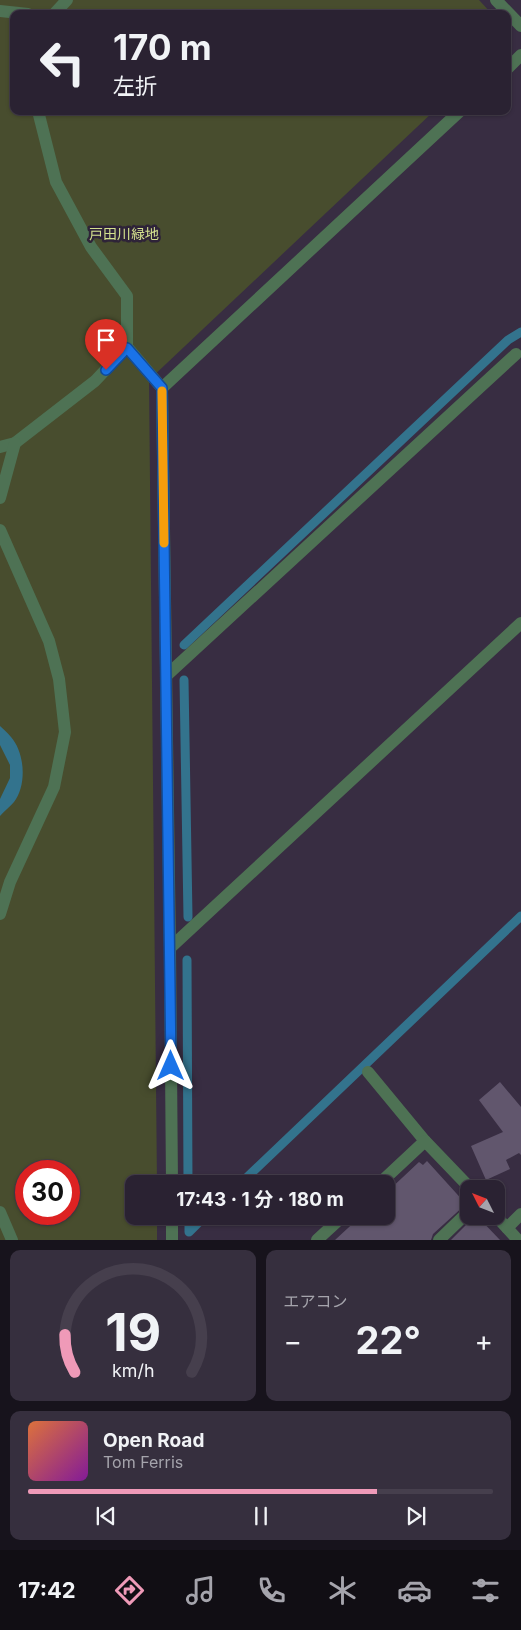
<!DOCTYPE html>
<html lang="ja">
<meta charset="utf-8">
<style>
body{margin:0;font-family:Inter,"Noto Sans JP",sans-serif;background:#362f3e;color:#f1f3f6;height:100vh;display:flex;flex-direction:column;font-size:19px;white-space:nowrap}
*{box-sizing:border-box;margin:0}
p{font-size:16px;color:#a5a4ac}
.icon{flex:none;width:28px;height:28px;fill:none;stroke:currentColor;stroke-width:2;stroke-linecap:round;stroke-linejoin:round}
.map{position:relative;height:1240px;overflow:hidden}
.drawer{display:flex;flex-direction:column;gap:10px;padding:10px;background:#17131c;flex:1}
.drawer>*{flex:none}
.top-card{position:absolute;left:10px;top:10px;width:501px;height:105px;border-radius:10px;box-shadow:0 1px 4px #0004,0 0 0 1px #463f4d;background:#2a2232;color:#f1f3f6;overflow:hidden}
.needle{width:32px;rotate:312deg}
.controls{position:absolute;left:460px;top:1180px;display:grid;gap:10px}
.controls a{display:grid;place-items:center;width:45px;height:45px;border-radius:10px;background:#2a2232;box-shadow:0 1px 4px #0004,0 0 0 1px #463f4d;font-size:25px}
.speed{position:absolute;left:15px;top:1160px;display:flex;gap:10px;font-size:25px;font-weight:700;text-align:center}
.speed>*{display:grid;place-content:center;width:65px;height:65px;border-radius:50%;background:#2a2232;box-shadow:0 1px 4px #0004,0 0 0 1px #463f4d;line-height:1}
.speed .limit{border:8px solid #d22;background:#fff;color:#111}
.pin{position:absolute;display:grid;place-items:center;width:42px;height:42px;color:#fff;margin:-51px -21px;border-radius:50% 50% 50% 0;rotate:-45deg;box-shadow:0 0 5px #0007}
.pin .icon{rotate:45deg}
.me{position:absolute;width:55px;margin:-28px;rotate:0deg;stroke-linejoin:round;filter:drop-shadow(0 0 4px #0008)}
.turn{display:flex;align-items:center;gap:18px;height:105px;padding:0 20px;font-size:22px}
.turn .icon{width:65px;height:65px;stroke-width:2.5}
.turn b{display:block;font-size:35px;line-height:42px}
.big{font-size:38px;font-weight:700;line-height:1.1}
.drawer .widget{flex:1;display:flex;flex-direction:column;justify-content:center;gap:8px;min-width:0;padding:0 18px;border-radius:10px;background:#362f3e}
.drawer .dial{align-items:center;gap:0}
.dial svg{height:130px;overflow:visible;fill:none;stroke:#463f4d;stroke-width:7;stroke-linecap:round;text-anchor:middle}
.dial text{fill:#f1f3f6;stroke:none}
.song{display:flex;align-items:center;gap:15px}
.cover{width:60px;height:60px;border-radius:8px;background:linear-gradient(135deg,hsl(20 70% 55%),hsl(290 70% 35%))}
.played{height:5px;border-radius:2px;background:linear-gradient(90deg,#ef9ab8 75%,#463f4d 75%)}
.keys{display:flex;justify-content:space-around;direction:ltr}
.heat{display:flex;justify-content:space-between;align-items:center;font-size:28px;direction:ltr}
.drawer .tiles{flex:1;display:grid;gap:10px;grid-template-columns:1fr 1fr}
.widget:last-child{grid-column:span 2}
.trip{position:absolute;left:125px;top:1175px;width:270px;height:50px;border-radius:10px;background:#2a2232;box-shadow:0 1px 4px #0004,0 0 0 1px #463f4d;font-weight:700;line-height:50px;text-align:center}
.menu{display:flex;height:80px;justify-content:space-around;align-items:center;background:#110e14;color:#a5a4ac}
.menu .icon{width:35px;height:35px}
.menu .on{color:#ef9ab8}
.menu b{font-size:22px;color:#f1f3f6}
.map>svg:first-child{display:block}
</style>
<div class="map">
<svg width="521" height="1240" viewBox="0 0 521 1240">
<rect width="100%" height="100%" fill="#382d42"/>
<path fill="#484d2e" fill-rule="evenodd" d="M0,0H479L492,14H14V111H434L149,380L157,1184H134V1216H157V1240H0ZM26,1171H69V1214H26Z"/>
<path fill="#33738d" d="M0,726C4,730 8,733 11,737C25,753 27,785 14,802C10,807 4,811 0,816V799L10,778V765L0,745Z"/>
<g fill="none" stroke-linecap="round" stroke-linejoin="round">
<g stroke="#33738d" stroke-width="9">
<path d="M184,645L508,340L521,332"/>
<path d="M184,680L188,917"/>
<path d="M187,960L188,1184"/>
<path d="M240,1184L521,916"/>
<path d="M189,1216V1232L205,1216"/>
</g>
</g>
<g fill="#61566d">
<path d="M500,1082L521,1107V1155L519,1153L506,1160L510,1169L486,1180L471,1146L503,1132L479,1100Z"/>
<path d="M427,1161L466,1204L433,1234L431,1240H335L361,1216H386V1193L419,1162L423,1165Z"/>
<path d="M475,1216H477L500,1240H451Z"/>
</g>
<g fill="none" stroke-linecap="round" stroke-linejoin="round">
<g stroke="#4e7254" stroke-width="12">
<path d="M0,11L28,14"/>
<path d="M54,14L67,0"/>
<path d="M38,111L56,182L91,247L127,296V347L162,388"/>
<path d="M0,447L15,443L95,381L127,347"/>
<path d="M0,498L15,443"/>
<path d="M0,530L49,641L59,679L65,732L54,787L10,882L0,914"/>
<path d="M0,1212L12,1240"/>
</g>
<g stroke="#4e7254" stroke-width="12">
<path d="M496,0L521,26"/>
<path d="M508,68L521,55"/>
<path d="M166,676L516,354"/>
<path d="M170,948L521,623"/>
<path d="M368,1072L425,1141"/>
<path d="M172,1184L170,948L162,388L460,111"/>
<path d="M379,1184L425,1141L471,1189"/>
<path d="M172,1216V1240"/>
<path d="M496,1216L518,1240"/>
<path d="M507,1228L521,1214"/>
<path d="M317,1240L343,1216"/>
<path d="M439,1240L469,1211"/>
</g>
</g>
<g fill="none" stroke-linecap="round" stroke-linejoin="round">
<defs>
<path id="route" d="M106,370L127,348L162,388L171,1066"/>
</defs>
<use href="#route" stroke="#114b97" stroke-width="12"/>
<use href="#route" stroke="#1a73e8" stroke-width="9"/>
<path stroke="#f59e0b" stroke-width="9" d="M162,391L164,543"/>
</g>
<g text-anchor="middle" stroke-width="5" stroke-linejoin="round" paint-order="stroke">
<g font-size="14" fill="#d3e08d" stroke="#2e2338">
<text x="124" y="239">戸田川緑地</text>
</g>
</g>
</svg>
<div class="controls">
<a><svg class="needle" viewBox="-14 -14 28 28"><path d="M0-13l5 13h-10z" fill="#e53935"/><path d="M0 13l5-13h-10z" fill="#a5a4ac"/></svg></a>
</div>
<div class="speed"><div class="limit">30</div></div>
<div class="pin" style="left:106px;top:370px;background:#d93025"><svg class="icon" aria-label="arrive" viewBox="0 0 24 24"><path d="M6 21V4h12l-3 4 3 4H6"/></svg></div>
<svg class="me" style="left:171px;top:1066px" viewBox="-20 -20 40 40"><path d="M0-17L14 15 0 8-14 15z" fill="#1a73e8" stroke="#fff" stroke-width="4"/></svg>
<div class="trip">17:43 · 1 分 · 180 m</div>
<div class="top-card">
<div class="turn"><svg class="icon" aria-label="left" viewBox="0 0 24 24"><path d="M17 20v-9H6M10 6l-5 5 5 5"/></svg><div><b>170 m</b>左折</div></div>
</div>
</div>
<section class="drawer">
<div class="tiles">
<div class="widget dial"><svg viewBox="0 0 100 80">
<path d="M14 69A42 42 0 1 1 86 69"/>
<path d="M14 69A42 42 0 0 1 8 46" stroke="#ef9ab8"/>
<text x="50" y="56" font-size="32" font-weight="700">19</text>
<text x="50" y="72" font-size="11">km/h</text>
</svg></div>
<div class="widget"><p>エアコン</p>
<div class="heat"><a>−</a><b class="big">22°</b><a>+</a></div>
</div>
<div class="widget">
<div class="song"><i class="cover"></i><div><b>Open Road</b><p>Tom Ferris</p></div></div>
<div class="played"></div>
<div class="keys"><svg class="icon" aria-label="previous" viewBox="0 0 24 24"><path d="M18 5L8 12l10 7zM5 5v14"/></svg><svg class="icon" aria-label="pause" viewBox="0 0 24 24"><path d="M8 5v14M16 5v14"/></svg><svg class="icon" aria-label="next" viewBox="0 0 24 24"><path d="M6 5l10 7-10 7zM19 5v14"/></svg></div>
</div>
</div>
</section>
<nav class="menu">
<b>17:42</b>
<svg class="icon on" aria-label="directions" viewBox="0 0 24 24"><path d="M12 3l9 9-9 9-9-9zM9 14v-3h6M13 9l2 2-2 2"/></svg>
<svg class="icon" aria-label="music" viewBox="0 0 24 24"><path d="M9 18V5l10-2v13"/><circle cx="6" cy="18" r="3"/><circle cx="16" cy="16" r="3"/></svg>
<svg class="icon" aria-label="phone" viewBox="0 0 24 24"><path d="M5 4h4l2 5-3 2q2 4 5 5l2-3 5 2v4C11 20 4 13 5 4z"/></svg>
<svg class="icon" aria-label="climate" viewBox="0 0 24 24"><path d="M12 3v18M4 7l16 10M4 17L20 7"/></svg>
<svg class="icon" aria-label="car" viewBox="0 0 24 24"><path d="M5 17H2v-5l4-1 3-4h7l3 4 3 1v5h-3M9 17h6M6 11h13"/><circle cx="7" cy="17" r="2"/><circle cx="17" cy="17" r="2"/></svg>
<svg class="icon" aria-label="filters" viewBox="0 0 24 24"><path d="M4 7h16M4 17h16"/><circle cx="9" cy="7" r="2"/><circle cx="15" cy="17" r="2"/></svg>
</nav>
